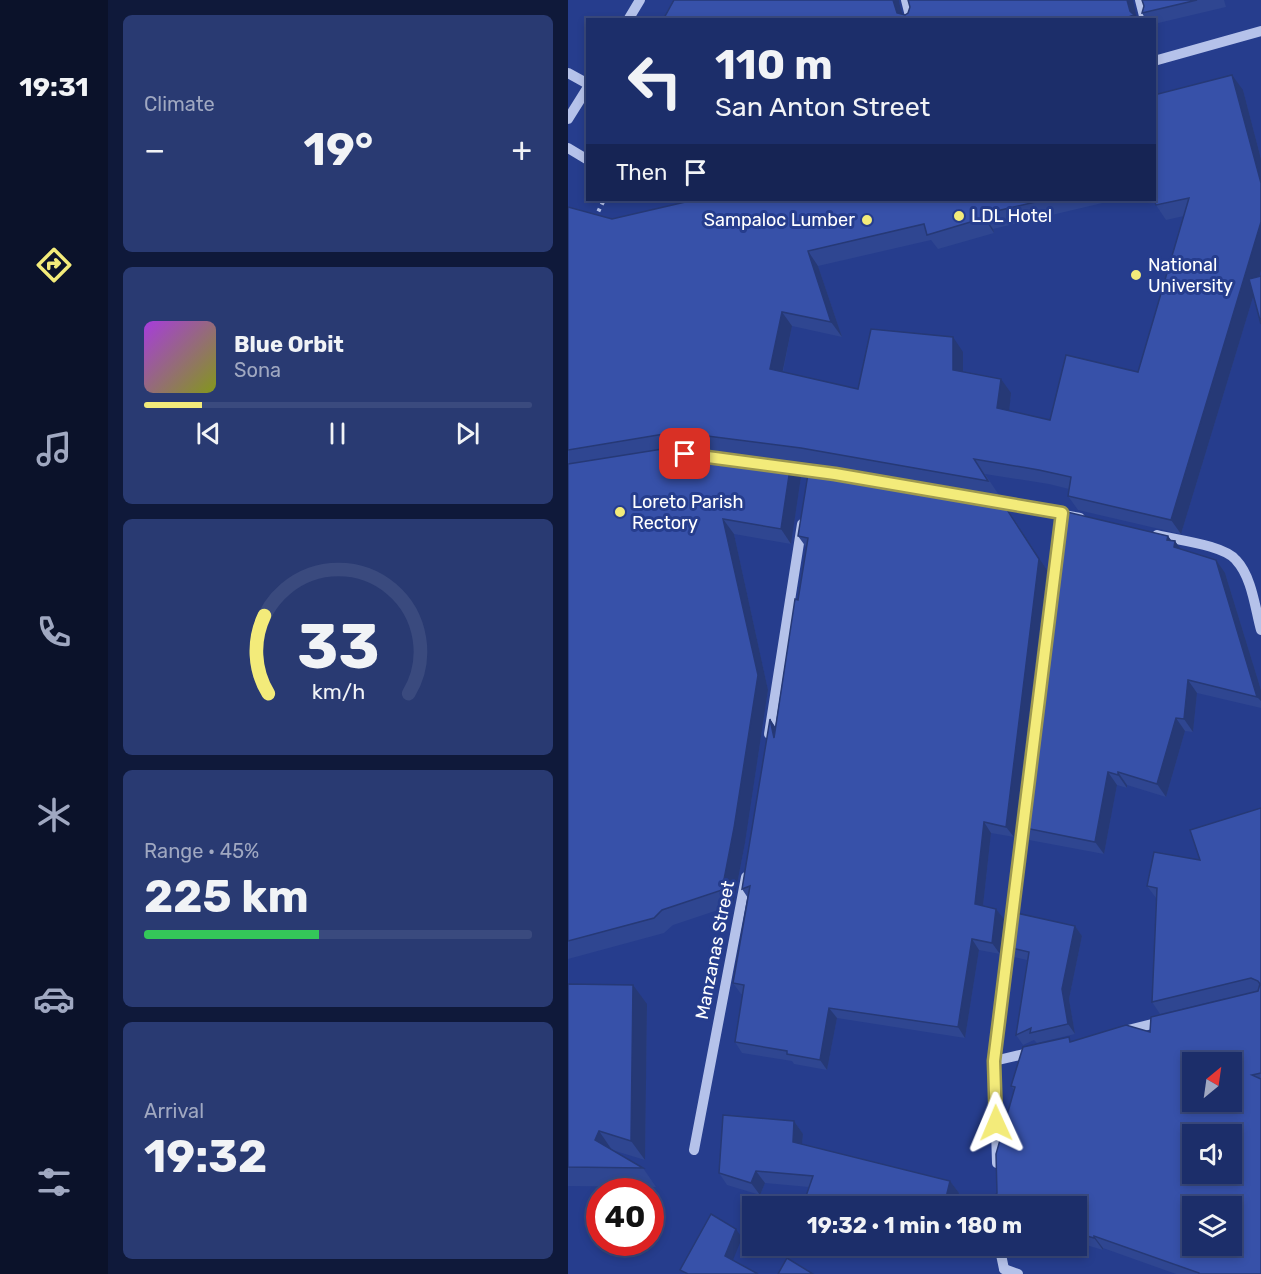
<!DOCTYPE html>
<meta charset="utf-8">
<style>
body{margin:0;font-family:Rubik,sans-serif;background:#293a72;color:#f1f3f6;height:100vh;display:flex;flex-direction:column;font-size:22px;white-space:nowrap}
*{box-sizing:border-box;margin:0}
p{font-size:20px;color:#a0a8c1}
.icon{flex:none;width:33px;height:33px;fill:none;stroke:currentColor;stroke-width:2;stroke-linecap:round;stroke-linejoin:round}
.map{position:relative;flex:1;overflow:hidden}
.drawer{display:flex;flex-direction:column;gap:15px;padding:15px;background:#0f193a;width:460px}
.drawer>*{flex:none}
.hud{position:absolute;left:18px;top:18px;width:570px;height:183px;border-radius:0px;box-shadow:0 3px 9px #0003,0 0 0 2px #3a4a7e;background:#1c2e6a;color:#f1f3f6;overflow:hidden}
.needle{width:39px;rotate:29deg}
.controls{position:absolute;left:614px;top:1052px;display:grid;gap:12px}
.controls a{display:grid;place-items:center;width:60px;height:60px;border-radius:0px;background:#1c2e6a;box-shadow:0 3px 9px #0003,0 0 0 2px #3a4a7e;font-size:30px}
.speed{position:absolute;left:18px;top:1178px;display:flex;gap:12px;font-size:30px;font-weight:700;text-align:center}
.speed>*{display:grid;place-content:center;width:78px;height:78px;border-radius:50%;background:#1c2e6a;box-shadow:0 3px 9px #0003,0 0 0 2px #3a4a7e;line-height:1}
.speed .limit{border:9px solid #d22;background:#fff;color:#111}
.pin{position:absolute;display:grid;place-items:center;width:51px;height:51px;color:#fff;margin:-26px;border-radius:12px;box-shadow:0 3px 9px #0006}
.me{position:absolute;width:66px;margin:-33px;rotate:359deg;stroke-linejoin:round;filter:drop-shadow(0 0 4px #0008)}
.turn{display:flex;align-items:center;gap:21px;height:126px;padding:0 30px;font-size:27px}
.turn .icon{width:78px;height:78px;stroke-width:2.5}
.turn b{display:block;font-size:42px;line-height:51px}
.then{display:flex;align-items:center;height:57px;padding:0 30px;background:#0003;gap:12px;font-size:22px}
.big{font-size:45px;font-weight:700;line-height:1.1}
.drawer .card{flex:1;display:flex;flex-direction:column;justify-content:center;gap:9px;min-width:0;padding:0 21px;border-radius:9px;background:#293a72}
.drawer .dial{align-items:center;gap:0}
.dial svg{height:156px;overflow:visible;fill:none;stroke:#3a4a7e;stroke-width:7;stroke-linecap:round;text-anchor:middle}
.dial text{fill:#f1f3f6;stroke:none}
.song{display:flex;align-items:center;gap:18px}
.cover{width:72px;height:72px;border-radius:9px;background:linear-gradient(135deg,hsl(280 70% 55%),hsl(70 70% 35%))}
.played{height:6px;border-radius:3px;background:linear-gradient(90deg,#f3eb7a 15%,#3a4a7e 15%)}
.keys{display:flex;justify-content:space-around;direction:ltr}
.heat{display:flex;justify-content:space-between;align-items:center;font-size:33px;direction:ltr}
.charge{height:9px;border-radius:4px;background:linear-gradient(90deg,#34c759 45%,#3a4a7e 0)}
.trip{position:absolute;left:174px;top:1196px;width:345px;height:60px;border-radius:0px;background:#1c2e6a;box-shadow:0 3px 9px #0003,0 0 0 2px #3a4a7e;font-weight:700;line-height:60px;text-align:center}
main{display:flex;flex:1;min-height:0}
.menu{display:flex;flex-direction:column;width:108px;justify-content:space-around;align-items:center;background:#0b122a;color:#a0a8c1}
.menu .icon{width:42px;height:42px}
.menu .selected{color:#f3eb7a}
.menu b{font-size:27px;color:#f1f3f6}
.map>svg:first-child{display:block}
</style>
<main>
<nav class="menu">
<b>19:31</b>
<svg class="icon selected" aria-label="directions" viewBox="0 0 24 24"><path d="M12 3l9 9-9 9-9-9zM9 14v-3h6M13 9l2 2-2 2"/></svg>
<svg class="icon" aria-label="music" viewBox="0 0 24 24"><path d="M9 18V5l10-2v13"/><circle cx="6" cy="18" r="3"/><circle cx="16" cy="16" r="3"/></svg>
<svg class="icon" aria-label="phone" viewBox="0 0 24 24"><path d="M5 4h4l2 5-3 2q2 4 5 5l2-3 5 2v4C11 20 4 13 5 4z"/></svg>
<svg class="icon" aria-label="climate" viewBox="0 0 24 24"><path d="M12 3v18M4 7l16 10M4 17L20 7"/></svg>
<svg class="icon" aria-label="car" viewBox="0 0 24 24"><path d="M5 17H2v-5l4-1 3-4h7l3 4 3 1v5h-3M9 17h6M6 11h13"/><circle cx="7" cy="17" r="2"/><circle cx="17" cy="17" r="2"/></svg>
<svg class="icon" aria-label="filters" viewBox="0 0 24 24"><path d="M4 7h16M4 17h16"/><circle cx="9" cy="7" r="2"/><circle cx="15" cy="17" r="2"/></svg>
</nav>
<section class="drawer">
<div class="card"><p>Climate</p>
<div class="heat"><a>−</a><b class="big">19°</b><a>+</a></div>
</div>
<div class="card">
<div class="song"><i class="cover"></i><div><b>Blue Orbit</b><p>Sona</p></div></div>
<div class="played"></div>
<div class="keys"><svg class="icon" aria-label="previous" viewBox="0 0 24 24"><path d="M18 5L8 12l10 7zM5 5v14"/></svg><svg class="icon" aria-label="pause" viewBox="0 0 24 24"><path d="M8 5v14M16 5v14"/></svg><svg class="icon" aria-label="next" viewBox="0 0 24 24"><path d="M6 5l10 7-10 7zM19 5v14"/></svg></div>
</div>
<div class="card dial"><svg viewBox="0 0 100 80">
<path d="M14 69A42 42 0 1 1 86 69"/>
<path d="M14 69A42 42 0 0 1 12 29" stroke="#f3eb7a"/>
<text x="50" y="56" font-size="32" font-weight="700">33</text>
<text x="50" y="72" font-size="11">km/h</text>
</svg></div>
<div class="card"><p>Range · 45%</p><b class="big">225 km</b><div class="charge"></div></div>
<div class="card"><p>Arrival</p><b class="big">19:32</b></div>
</section>
<div class="map">
<svg width="693" height="1274" viewBox="0 0 693 1274">
<rect width="100%" height="100%" fill="#263d8d"/>
<g fill="none" stroke-linecap="round" stroke-linejoin="round">
<path stroke="#b5c2ea" stroke-width="4" stroke-dasharray="3 4.5" stroke-linecap="butt" d="M27,218L36,200"/>
<g stroke="#b5c2ea" stroke-width="10">
<path d="M338,0L343,20"/>
<path d="M572,0L577,20"/>
<path d="M60,20L72,0"/>
<path d="M586,61L693,31"/>
<path d="M0,73L20,84"/>
<path d="M0,119L20,87"/>
<path d="M0,148L20,160"/>
<path d="M214,467L255,472"/>
<path d="M421,501L512,518"/>
<path d="M589,535C608,540 656,545 668,560C684,577 687,608 693,630"/>
<path d="M484,594L493,514"/>
<path d="M201,734L234,524"/>
<path d="M556,1031L596,1021"/>
<path d="M426,1061L465,1052"/>
<path d="M126,1150L178,877"/>
<path d="M429,1163L426,1061L456,818"/>
<path d="M431,1245L436,1269"/>
<path d="M436,1269L450,1274"/>
</g>
</g>
<g fill="#2f4691">
<path d="M106,0H331V2L334,14L337,15L565,2L569,20H95Z"/>
<path d="M574,0H656L658,7L586,24V20H578L574,13L576,6Z"/>
<path d="M675,90L693,159V271L613,534L510,510L500,496L501,489L481,484L417,474L431,495L244,463L118,447L112,448L233,477L223,544L166,534L200,690L177,843L165,905L105,925L96,933L0,959V207L44,219L126,200H547L425,229L426,233L370,249L363,240L250,266L274,337L224,326L215,372L290,389L395,352V372L443,393L441,411L482,420L570,372L616,216L598,220L588,205Z"/>
<path d="M442,513L479,570L446,837L423,833L415,906L428,909L436,919L432,954L411,950L397,1038L269,1018L259,1070L226,1064L224,1061L174,1053L167,1042L175,994H173L165,983L180,898L174,889L202,719L208,728L230,600L238,547L230,536Z"/>
<path d="M600,536L603,540L607,541L612,549L657,573L693,690V708L629,693L625,732L617,731L598,797L559,785V788L549,785L536,854L461,840L452,827L485,581Z"/>
<path d="M693,808V1274H608L535,1248V1250L508,1242V1206L429,1193L446,1090L443,1086L505,1042L582,1032L658,998L592,1014L584,1002L588,898L579,886L632,860Z"/>
<path d="M507,926L514,936L501,999L507,1034L469,1043L466,1040L455,1045L448,1035L459,960L446,957L439,947Z"/>
<path d="M0,984L79,1004L77,1160L44,1150L75,1168L88,1187L0,1186Z"/>
<path d="M226,1121L235,1134L234,1144L382,1181L391,1193L388,1206H242L237,1199L241,1187L197,1183L192,1195L159,1185L151,1173Z"/>
<path d="M356,1245H377L376,1251Z"/>
</g>
<g fill="#263976">
<path d="M325,0H331V2L336,20L329,13Z"/>
<path d="M559,0H565L569,19L562,11Z"/>
<path d="M664,75L675,90L693,159V183Z"/>
<path d="M415,214L425,229L426,233L416,218Z"/>
<path d="M693,222V271L613,534L603,520Z"/>
<path d="M240,251L250,266L274,337L263,322Z"/>
<path d="M214,312L224,326L212,384L202,369Z"/>
<path d="M385,337L395,352V385L385,370Z"/>
<path d="M433,379L443,393L440,423L429,408Z"/>
<path d="M223,462L233,477L223,544L213,529Z"/>
<path d="M434,502L479,570L446,837L438,827Z"/>
<path d="M155,519L166,534L200,690L177,843L165,905L154,890Z"/>
<path d="M600,536L606,545L607,541L616,554L615,560L599,540Z"/>
<path d="M648,560L657,573L693,690V701L689,697Z"/>
<path d="M620,680L629,693L625,732L616,719Z"/>
<path d="M608,718L617,731L598,797L589,784Z"/>
<path d="M202,719L209,730L206,738Z"/>
<path d="M540,772L549,785L536,854L527,842Z"/>
<path d="M550,772L559,785V788L550,775Z"/>
<path d="M416,822L423,833L414,915L407,904Z"/>
<path d="M428,909L436,919L432,954L424,943Z"/>
<path d="M507,926L514,936L501,999L507,1034L500,1024L494,989Z"/>
<path d="M404,939L411,950L397,1038L390,1027Z"/>
<path d="M65,985L79,1004L77,1160L63,1141Z"/>
<path d="M261,1008L269,1018L259,1070L252,1060Z"/>
<path d="M226,1121L235,1134L233,1154L225,1142Z"/>
<path d="M31,1131L44,1150L27,1140Z"/>
<path d="M188,1171L197,1183L192,1195L183,1183Z"/>
<path d="M382,1181L391,1193L388,1206H376Z"/>
<path d="M168,1229L174,1238L163,1265L157,1256Z"/>
<path d="M526,1236L535,1248V1250L526,1238Z"/>
<path d="M371,1245H377L376,1251Z"/>
</g>
<g fill="#3751a9" stroke="#263976" stroke-width="1.5" fill-rule="evenodd">
<path d="M106,0H325L329,13L337,15L340,13L342,7L340,0H559L562,11L566,15L552,20H95Z"/>
<path d="M574,0H629L574,13L576,6Z"/>
<path d="M664,75L693,183V222L603,520L500,496L503,477L471,470L406,459L420,481L233,448L108,432L0,450V207L44,219L126,200H476L415,214L416,218L359,235L356,224L240,251L263,322L214,312L202,369L290,389L303,329L385,337V370L433,379L429,408L482,420L498,355L570,372L621,198L588,205L586,200V95Z"/>
<path d="M693,276V324L681,279Z"/>
<path d="M107,447L223,462L213,529L155,519L190,675L166,828L154,890L94,910L86,918L0,941V464Z"/>
<path d="M241,468L434,502L471,559L438,827L416,822L407,904L428,909L424,943L404,939L390,1027L261,1008L252,1060L219,1054V1051L167,1042L176,985L165,983L182,886L174,889L202,719L206,738L227,599L230,600L240,538L230,536Z"/>
<path d="M499,512L600,536L599,540L607,541L606,547L648,560L689,697L620,680L616,719L608,718L589,784L550,772V775L540,772L527,842L452,827L482,577L485,582Z"/>
<path d="M693,808V1073L684,1075L693,1079V1274H631V1273L526,1236V1238L508,1233V1206H423L424,1201L429,1193L428,1154L447,1087L443,1086L455,1047L501,1037L502,1042L558,1025L582,1032L583,1017L690,991L692,984L690,981L683,978L584,1002L589,888L579,886L586,852L632,860L622,830ZM624,1062H663V1101H624ZM624,1134H663V1173H624ZM624,1206H663V1245H624Z"/>
<path d="M444,912L507,926L494,989L500,1024L462,1033L463,1028L448,1035L461,952L439,947Z"/>
<path d="M0,984L65,985L63,1141L31,1131L27,1140L75,1168L0,1167Z"/>
<path d="M155,1115L226,1121L225,1142L382,1181L376,1206H260L237,1199L245,1176L188,1171L183,1183L151,1173Z"/>
<path d="M143,1214L168,1229L157,1256L190,1274H120L112,1270Z"/>
<path d="M219,1258L245,1274H210Z"/>
</g>
<g fill="none" stroke-linecap="round" stroke-linejoin="round">
<defs>
<path id="route" d="M117,454L267,474L494,513L426,1061L428,1123"/>
</defs>
<use href="#route" stroke="#9e994f" stroke-width="15"/>
<use href="#route" stroke="#f3eb7a" stroke-width="10"/>
</g>
<g fill="#f3eb7a" stroke="#263d8d" stroke-width="2">
<circle cx="391" cy="216" r="6"/>
<circle cx="299" cy="220" r="6"/>
<circle cx="568" cy="275" r="6"/>
<circle cx="52" cy="512" r="6"/>
</g>
<g text-anchor="middle" stroke-width="6" stroke-linejoin="round" paint-order="stroke">
<g font-size="18" fill="#fff" stroke="#263d8d" text-anchor="start">
<text x="403" y="222">LDL Hotel</text>
<text x="287" y="226" text-anchor="end">Sampaloc Lumber</text>
<text x="580" y="271">National<tspan x="580" dy="21">University</tspan></text>
<text x="64" y="508">Loreto Parish<tspan x="64" dy="21">Rectory</tspan></text>
</g>
<g font-size="18" fill="#fff" stroke="#263d8d">
<text transform="translate(147 950) rotate(-79)" y="6">Manzanas Street</text>
</g>
</g>
</svg>
<div class="controls">
<a><svg class="needle" viewBox="-14 -14 28 28"><path d="M0-13l5 13h-10z" fill="#e53935"/><path d="M0 13l5-13h-10z" fill="#a0a8c1"/></svg></a>
<a><svg class="icon" aria-label="sound" viewBox="0 0 24 24"><path d="M4 9h4l5-4v14l-5-4H4zM17 9q2 3 0 6"/></svg></a>
<a><svg class="icon" aria-label="layers" viewBox="0 0 24 24"><path d="M12 4l9 5-9 5-9-5zM3 14l9 5 9-5"/></svg></a>
</div>
<div class="speed"><div class="limit">40</div></div>
<div class="pin" style="left:117px;top:454px;background:#d93025"><svg class="icon" aria-label="arrive" viewBox="0 0 24 24"><path d="M6 21V4h12l-3 4 3 4H6"/></svg></div>
<svg class="me" style="left:428px;top:1123px" viewBox="-20 -20 40 40"><path d="M0-17L14 15 0 8-14 15z" fill="#f3eb7a" stroke="#fff" stroke-width="4"/></svg>
<div class="trip">19:32 · 1 min · 180 m</div>
<div class="hud">
<div class="turn"><svg class="icon" aria-label="left" viewBox="0 0 24 24"><path d="M17 20v-9H6M10 6l-5 5 5 5"/></svg><div><b>110 m</b>San Anton Street</div></div>
<div class="then">Then<svg class="icon" aria-label="arrive" viewBox="0 0 24 24"><path d="M6 21V4h12l-3 4 3 4H6"/></svg></div>
</div>
</div>
</main>
